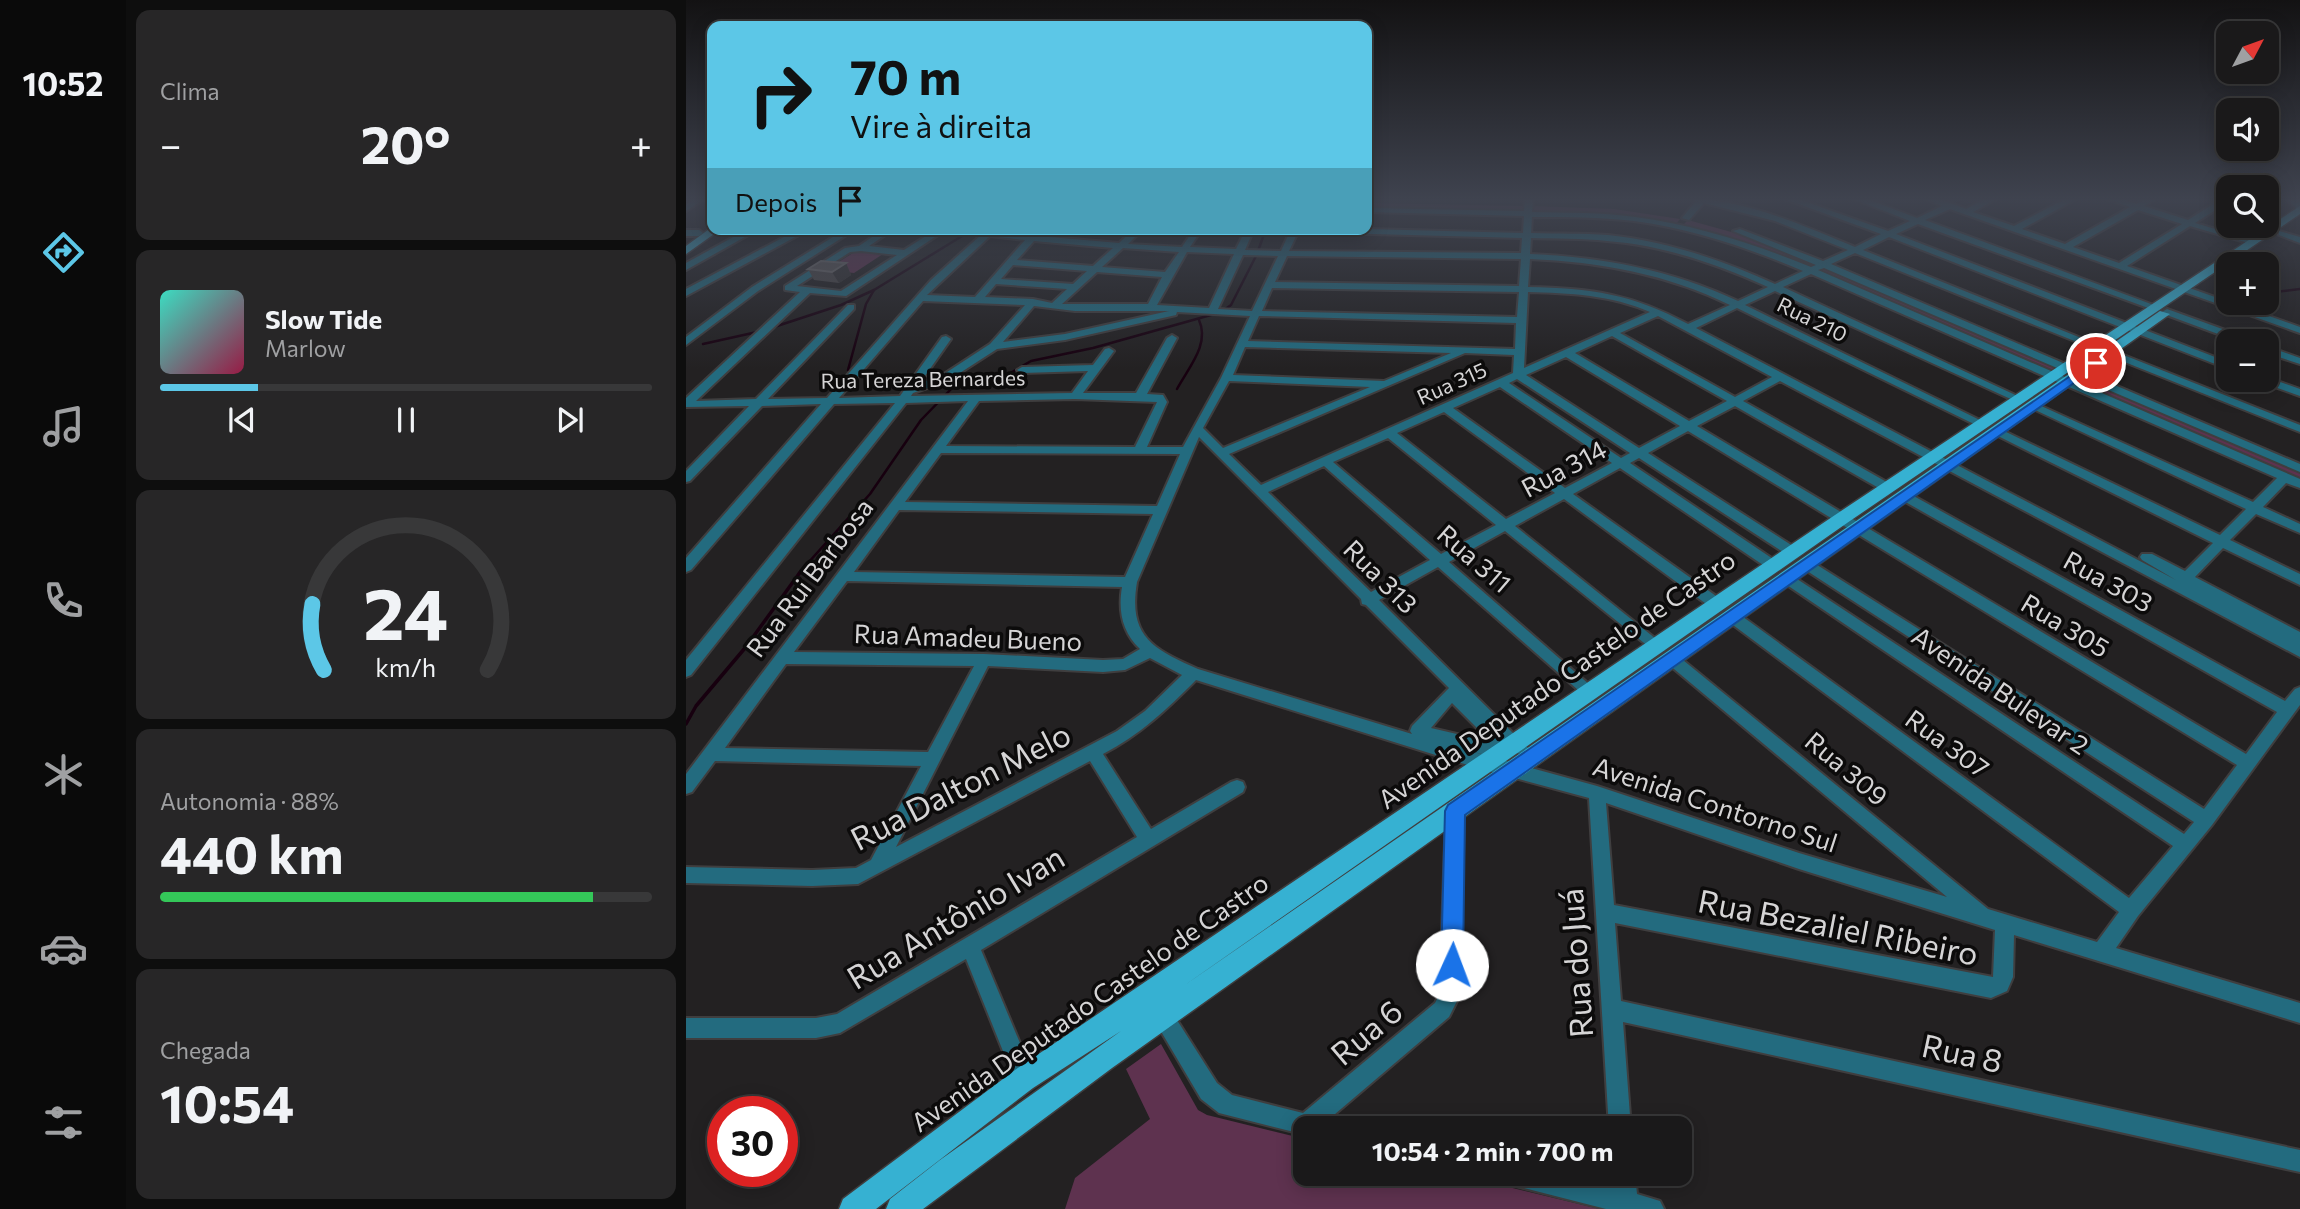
<!DOCTYPE html>
<html lang="pt">
<meta charset="utf-8">
<style>
body{margin:0;font-family:Commissioner,sans-serif;background:#272627;color:#f1f3f6;height:100vh;display:flex;flex-direction:column;font-size:26px;white-space:nowrap}
*{box-sizing:border-box;margin:0}
p{font-size:23px;color:#9fa0a2}
.icon{flex:none;width:38px;height:38px;fill:none;stroke:currentColor;stroke-width:2;stroke-linecap:round;stroke-linejoin:round}
.map{position:relative;flex:1;overflow:hidden}
.details{display:flex;flex-direction:column;gap:10px;padding:10px;background:#0e0e0e;width:560px}
.details>*{flex:none}
.guide{position:absolute;left:21px;top:21px;width:665px;height:214px;border-radius:14px;box-shadow:0 4px 18px #0003,0 0 0 2px #383839;background:#5cc7e7;color:#111;overflow:hidden}
.needle{width:46px;rotate:49deg}
.fabs{position:absolute;left:1530px;top:21px;display:grid;gap:14px}
.fabs a{display:grid;place-items:center;width:63px;height:63px;border-radius:14px;background:#1a191a;box-shadow:0 4px 18px #0003,0 0 0 2px #383839;font-size:35px}
.speed{position:absolute;left:21px;top:1096px;display:flex;gap:14px;font-size:35px;font-weight:700;text-align:center}
.speed>*{display:grid;place-content:center;width:91px;height:91px;border-radius:50%;background:#1a191a;box-shadow:0 4px 18px #0003,0 0 0 2px #383839;line-height:1}
.speed .limit{border:10px solid #d22;background:#fff;color:#111}
.pin{position:absolute;display:grid;place-items:center;width:60px;height:60px;color:#fff;margin:-30px;border:4px solid #fff;border-radius:50%;box-shadow:0 2px 7px #0007}
.me{position:absolute;width:77px;margin:-38px;rotate:2deg;stroke-linejoin:round;filter:drop-shadow(0 0 5px #0008)}
.turn{display:flex;align-items:center;gap:24px;height:147px;padding:0 28px;font-size:32px}
.turn .icon{width:91px;height:91px;stroke-width:2.5}
.turn b{display:block;font-size:49px;line-height:60px}
.then{display:flex;align-items:center;height:66px;padding:0 28px;background:#0003;gap:14px;font-size:26px}
.big{font-size:52px;font-weight:700;line-height:1.1}
.details .card{flex:1;display:flex;flex-direction:column;justify-content:center;gap:10px;min-width:0;padding:0 24px;border-radius:14px;background:#272627}
.details .dial{align-items:center;gap:0}
.dial svg{height:182px;overflow:visible;fill:none;stroke:#383839;stroke-width:7;stroke-linecap:round;text-anchor:middle}
.dial text{fill:#f1f3f6;stroke:none}
.song{display:flex;align-items:center;gap:21px}
.cover{width:84px;height:84px;border-radius:10px;background:linear-gradient(135deg,hsl(170 70% 55%),hsl(340 70% 35%))}
.played{height:7px;border-radius:4px;background:linear-gradient(90deg,#5cc7e7 20%,#383839 20%)}
.keys{display:flex;justify-content:space-around;direction:ltr}
.heat{display:flex;justify-content:space-between;align-items:center;font-size:38px;direction:ltr}
.charge{height:10px;border-radius:5px;background:linear-gradient(90deg,#34c759 88%,#383839 0)}
.trip{position:absolute;left:607px;top:1116px;width:399px;height:70px;border-radius:14px;background:#1a191a;box-shadow:0 4px 18px #0003,0 0 0 2px #383839;font-weight:700;line-height:70px;text-align:center}
main{display:flex;flex:1;min-height:0}
.menu{display:flex;flex-direction:column;width:126px;justify-content:space-around;align-items:center;background:#0a0a0a;color:#9fa0a2}
.menu .icon{width:49px;height:49px}
.menu .on{color:#5cc7e7}
.menu b{font-size:32px;color:#f1f3f6}
.map>svg:first-child{display:block}
</style>
<main>
<nav class="menu">
<b>10:52</b>
<svg class="icon on" aria-label="directions" viewBox="0 0 24 24"><path d="M12 3l9 9-9 9-9-9zM9 14v-3h6M13 9l2 2-2 2"/></svg>
<svg class="icon" aria-label="music" viewBox="0 0 24 24"><path d="M9 18V5l10-2v13"/><circle cx="6" cy="18" r="3"/><circle cx="16" cy="16" r="3"/></svg>
<svg class="icon" aria-label="phone" viewBox="0 0 24 24"><path d="M5 4h4l2 5-3 2q2 4 5 5l2-3 5 2v4C11 20 4 13 5 4z"/></svg>
<svg class="icon" aria-label="climate" viewBox="0 0 24 24"><path d="M12 3v18M4 7l16 10M4 17L20 7"/></svg>
<svg class="icon" aria-label="car" viewBox="0 0 24 24"><path d="M5 17H2v-5l4-1 3-4h7l3 4 3 1v5h-3M9 17h6M6 11h13"/><circle cx="7" cy="17" r="2"/><circle cx="17" cy="17" r="2"/></svg>
<svg class="icon" aria-label="filters" viewBox="0 0 24 24"><path d="M4 7h16M4 17h16"/><circle cx="9" cy="7" r="2"/><circle cx="15" cy="17" r="2"/></svg>
</nav>
<section class="details">
<div class="card"><p>Clima</p>
<div class="heat"><a>−</a><b class="big">20°</b><a>+</a></div>
</div>
<div class="card">
<div class="song"><i class="cover"></i><div><b>Slow Tide</b><p>Marlow</p></div></div>
<div class="played"></div>
<div class="keys"><svg class="icon" aria-label="previous" viewBox="0 0 24 24"><path d="M18 5L8 12l10 7zM5 5v14"/></svg><svg class="icon" aria-label="pause" viewBox="0 0 24 24"><path d="M8 5v14M16 5v14"/></svg><svg class="icon" aria-label="next" viewBox="0 0 24 24"><path d="M6 5l10 7-10 7zM19 5v14"/></svg></div>
</div>
<div class="card dial"><svg viewBox="0 0 100 80">
<path d="M14 69A42 42 0 1 1 86 69"/>
<path d="M14 69A42 42 0 0 1 9 40" stroke="#5cc7e7"/>
<text x="50" y="56" font-size="32" font-weight="700">24</text>
<text x="50" y="72" font-size="11">km/h</text>
</svg></div>
<div class="card"><p>Autonomia · 88%</p><b class="big">440 km</b><div class="charge"></div></div>
<div class="card"><p>Chegada</p><b class="big">10:54</b></div>
</section>
<div class="map">
<svg width="1614" height="1209" viewBox="0 0 1614 1209">
<rect width="100%" height="100%" fill="#232122"/>
<g fill="#5e324f">
<path d="M681,203L839,206L838,212L681,209Z"/>
<path d="M846,206L928,209L994,219L990,224L955,218L847,212Z"/>
<path d="M1002,220L1074,240L1133,264L1124,268L1068,245L997,225Z"/>
<path d="M170,251L197,254L168,273L140,270Z"/>
<path d="M1141,268L1373,367L1364,373L1133,272Z"/>
<path d="M1400,378L1614,470V481L1392,384Z"/>
<path d="M475,1044L512,1110L521,1115L619,1139L620,1174H768L914,1209H379L389,1178L464,1119L440,1069Z"/>
</g>
<g fill="none" stroke-linecap="round" stroke-linejoin="round">
<g stroke="#17000f" stroke-width="2.5">
<path d="M1271,203L1279,199"/>
<path d="M572,251L580,229"/>
<path d="M1580,293L1614,289"/>
<path d="M1536,294L1542,295"/>
<path d="M538,310L545,305L570,256"/>
<path d="M88,327L155,305L188,290L281,233"/>
<path d="M17,344L71,332"/>
<path d="M162,370L180,304L188,290"/>
<path d="M491,389C503,367 524,344 513,320"/>
<path d="M113,573L184,494L235,420L270,384L321,375L345,361L407,348L532,313"/>
</g>
<path stroke="#17000f" stroke-width="3.5" d="M0,724L10,706L59,648L115,571"/>
<defs>
<g id="minor">
<path d="M8,199H18L0,211V205Z"/>
<path d="M839,199H847L846,212C880,213 915,212 949,217C1010,225 1068,244 1125,267L1130,265L1047,231L1054,229L1137,261L1162,250L1089,221L1018,203L1003,220L996,218L1010,201L1006,199C1059,199 1120,227 1169,247L1195,234L1099,199H1112L1202,231L1224,221L1168,199H1181L1231,218L1256,206L1240,199H1253L1280,209L1299,199H1310L1287,212L1328,226L1379,199H1390L1336,229L1379,244L1444,207L1422,199H1436L1450,204L1458,199H1469L1458,206L1502,220L1535,199H1542V202L1509,223L1566,240V244L1504,226L1441,266L1614,327V333L1264,209L1239,220L1473,307L1465,309L1232,224L1210,234L1542,362V369L1203,237L1177,250L1415,346L1406,348L1169,253L1145,264L1614,464V472L1138,268L1132,270L1614,479V488L1600,483L1577,507L1614,524V533L1570,514L1544,540L1614,574V585L1537,548L1509,577L1614,632V657L1094,381L1057,401L1206,485L1208,488L1206,491H1198L1049,406L1011,426L1560,754L1591,712L1216,500L1214,497L1216,494H1224L1599,701L1609,689L1614,687V705L1526,825L1452,916L1430,948L1614,1003V1023L1328,935L1327,977L1321,991L1305,998L929,923L935,1001L1614,1150V1172L937,1022L945,1129H923L903,798L788,767L510,680C481,709 454,735 417,754L465,829L545,782L551,780L557,782L559,787L557,792L295,950L349,1079L345,1086L338,1090L331,1086L280,959L154,1033L130,1038H0V1018H130L151,1014L451,837L404,761L172,884L126,886L0,883V867L126,870L170,868L185,860L235,766L29,761L6,792L0,794V774L282,401L220,403L5,675L0,677V660L209,403L148,404L5,570L0,572V558L135,404L76,406L4,481L0,482V471L63,406L0,407V398L114,292L99,290V286L159,248L173,246L198,229H208L183,246L218,250L251,229H261L160,296L124,293L10,401L70,399L162,305H168V309L82,399L141,398L245,280L295,235L267,229H309L308,231L344,235L350,230L354,233L352,236L433,243L448,229H457L442,244L496,247L508,229H516L504,247L550,249L560,229H568L559,250L595,251L605,229H681L837,233L838,216L681,212V208L838,211ZM1452,210L1496,224L1433,263L1387,247ZM846,217C880,217 914,217 948,221C1007,229 1063,248 1117,271L1089,284C1036,260 980,241 922,235C896,233 870,234 845,233ZM612,232L836,238L835,253L603,251ZM304,236L339,240L289,297L241,295ZM845,238C870,239 896,238 921,241C977,245 1031,264 1082,287L1052,301C986,270 916,257 844,254ZM348,241L427,248L407,266L331,260ZM437,248L493,252L479,272L416,267ZM175,251L211,255L155,291L111,286L164,252ZM501,252L548,254L523,308L471,305ZM557,255L592,256L566,311L532,309ZM601,256L835,259L833,286L589,282ZM844,259C914,262 981,274 1044,305L1002,324C946,294 905,288 842,287ZM327,265L401,271L387,284L315,279ZM411,272L476,277L462,304H376ZM1125,274L1591,478L1567,502L1353,405H1345L1343,407L1560,509L1534,535L1316,430H1308V434L1527,543L1499,571L1466,554H1456L1454,557L1456,560L1490,580L1010,328L1051,308L1292,426H1300L1302,424L1059,305L1089,291L1329,401L1333,402L1338,399L1097,287ZM310,284L381,289L366,303L347,299L299,297ZM586,288L833,292L831,317L576,311ZM842,292C884,293 925,295 964,312L838,368ZM237,301L339,305L304,344L255,376L234,383L265,339L260,336L256,337L214,396L153,398ZM348,306L389,311H483L379,334L317,342ZM491,312L564,316L535,378L497,447H461L481,402L477,395L461,394L491,338L486,335L481,338L450,393H397L428,351L423,348L419,349L407,365L336,367L331,370L336,373L402,371L386,393L225,396L227,393L263,380L311,349L379,340L490,315ZM573,316L830,323L829,349L562,341ZM972,316L1086,377L1049,397L934,333ZM926,336L1041,401L1003,421L889,353ZM559,347L765,353L698,381L547,375ZM779,353L828,355L827,373L575,485L543,454ZM880,357L994,426L953,448L840,375ZM831,379L944,453L935,458L823,383ZM543,381L684,387L537,448L517,428ZM814,387L926,463L879,488L767,408ZM389,399L471,402L449,447L260,446L293,401ZM758,412L869,493L820,519L711,433ZM1002,431L1551,765L1518,809L1128,563H1118L1116,566L1118,569L1508,822L1498,834L1108,577H1098L1096,580L1098,583L1487,846L1443,898L1053,614H1043L1041,618L1043,622L1433,912L1411,942L1302,909L992,656H982L980,660L982,664L1261,897L1113,853L911,786L762,745L803,756L816,748L818,742C825,749 829,756 840,753L842,748L693,600L752,567L900,697L905,699L910,697L913,693L763,562L819,531L968,651H978L980,647L829,526L878,499L1027,609H1037L1039,605L1037,601L887,494L934,468L1083,569H1093L1095,566L1093,563L944,463L953,458L1103,556H1113L1115,553L1113,550L962,453ZM513,437L675,599L676,604L680,605L763,688L726,726L724,731L726,734L512,669C466,649 442,636 451,582ZM702,438L810,525L755,554L647,462ZM255,453L494,454L471,506L219,502ZM638,466L744,560L685,592L582,492ZM213,510L467,514L439,577L168,572ZM161,581L436,587C432,611 436,632 454,649L437,659L417,660L298,654L108,652ZM464,658L496,675L459,711L431,731L210,847L302,666L417,672L439,670ZM100,664L288,666L242,752L39,748ZM766,703L800,737L801,741L745,728ZM920,803L1113,869L1309,930L1307,977L928,905Z"/>
<path d="M1600,199H1610L1614,202V212H1610L1609,206Z"/>
<path d="M62,229H73L0,270V263Z"/>
<path d="M113,229H124L0,296V289Z"/>
<path d="M160,229H170L72,291L0,345V337L66,287Z"/>
<path d="M0,230H13L17,233L13,236H0Z"/>
<path d="M1593,231L1614,237V243L1593,235Z"/>
<path d="M1481,309L1564,339L1565,341H1551L1478,314L1476,312Z"/>
<path d="M1580,346L1614,358V364L1580,353Z"/>
<path d="M1425,350L1614,425V432L1421,355L1420,353Z"/>
<path d="M1580,377L1614,389V396L1575,382L1574,380H1580Z"/>
<path d="M769,803L775,806L778,811L774,995L763,1017L642,1120L646,1121L649,1129H620V1135L533,1113L515,1099L470,1023L467,1016L470,1009L477,1006L484,1009L531,1083L546,1095L617,1113L749,1003L754,993L760,811L763,806Z"/>
<path d="M815,1174H873L927,1188V1174H949L951,1194L974,1201L978,1209H920L826,1185L818,1182Z"/>
</g>
<g id="major">
<path d="M1614,206V214L1161,523L496,987L1474,311L1484,314L426,1068L237,1209H200L204,1199L254,1160L435,1031L347,1088L190,1209H153L157,1199L329,1070L1149,515Z"/>
<path d="M26,227V229H35L0,254V246Z"/>
</g>
</defs>
<use href="#minor" stroke="#3f3e3f" stroke-width="4"/>
<use href="#major" stroke="#3f3e3f" stroke-width="3"/>
<use href="#minor" fill="#236b7f" fill-rule="evenodd"/>
<use href="#major" fill="#36b1d2" fill-rule="evenodd"/>
</g>
<path fill="#494647" d="M160,263L165,275L153,283L128,280L122,269Z"/>
<path fill="#333132" d="M160,263L165,275L153,283L146,272Z"/>
<path fill="#585556" stroke="#6b696a" stroke-width="2" d="M135,261L160,263L146,272L122,269Z"/>
<linearGradient id="sky" x2="0" y2="1"><stop stop-color="#131213"/><stop offset="0.54" stop-color="#3f434f"/><stop offset="1" stop-color="#3f434f" stop-opacity="0"/></linearGradient>
<rect width="1614" height="369" fill="url(#sky)"/>
<path fill="#1a73e8" stroke="#114b97" stroke-width="2" d="M1406,361L1416,363L779,815L777,965L773,973L766,976L758,973L755,965L759,811L762,805Z"/>
<g text-anchor="middle" stroke-width="7" stroke-linejoin="round" paint-order="stroke">
<g font-size="21" fill="#d5d4d5" stroke="#0c0b0b">
<text transform="translate(1126 320) rotate(26)" y="7">Rua 210</text>
<text transform="translate(237 380) rotate(-1)" y="7">Rua Tereza Bernardes</text>
<text transform="translate(766 384) rotate(-24)" y="7">Rua 315</text>
</g>
<g font-size="26" fill="#d5d4d5" stroke="#0c0b0b">
<text transform="translate(878 469) rotate(-28)" y="9">Rua 314</text>
<text transform="translate(788 559) rotate(41)" y="9">Rua 311</text>
<text transform="translate(694 577) rotate(45)" y="9">Rua 313</text>
<text transform="translate(124 578) rotate(-53)" y="9">Rua Rui Barbosa</text>
<text transform="translate(1422 582) rotate(29)" y="9">Rua 303</text>
<text transform="translate(1379 626) rotate(31)" y="9">Rua 305</text>
<text transform="translate(282 638) rotate(2)" y="9">Rua Amadeu Bueno</text>
<text transform="translate(871 680) rotate(-35)" y="9">Avenida Deputado Castelo de Castro</text>
<text transform="translate(1314 691) rotate(34)" y="9">Avenida Bulevar 2</text>
<text transform="translate(1261 744) rotate(36)" y="9">Rua 307</text>
<text transform="translate(1160 769) rotate(40)" y="9">Rua 309</text>
<text transform="translate(1029 805) rotate(18)" y="9">Avenida Contorno Sul</text>
<text transform="translate(404 1003) rotate(-35)" y="9">Avenida Deputado Castelo de Castro</text>
</g>
<g font-size="32" fill="#d5d4d5" stroke="#0c0b0b">
<text transform="translate(275 787) rotate(-27)" y="11">Rua Dalton Melo</text>
<text transform="translate(270 918) rotate(-31)" y="11">Rua Antônio Ivan</text>
<text transform="translate(1152 928) rotate(11)" y="11">Rua Bezaliel Ribeiro</text>
<text transform="translate(891 963) rotate(-94)" y="11">Rua do Juá</text>
<text transform="translate(681 1033) rotate(-40)" y="11">Rua 6</text>
<text transform="translate(1276 1054) rotate(12)" y="11">Rua 8</text>
</g>
</g>
</svg>
<div class="fabs">
<a><svg class="needle" viewBox="-14 -14 28 28"><path d="M0-13l5 13h-10z" fill="#e53935"/><path d="M0 13l5-13h-10z" fill="#9fa0a2"/></svg></a>
<a><svg class="icon" aria-label="sound" viewBox="0 0 24 24"><path d="M4 9h4l5-4v14l-5-4H4zM17 9q2 3 0 6"/></svg></a>
<a><svg class="icon" aria-label="search" viewBox="0 0 24 24"><circle cx="10" cy="10" r="6"/><path d="M15 15l6 6"/></svg></a>
<a>+</a>
<a>−</a>
</div>
<div class="speed"><div class="limit">30</div></div>
<div class="pin" style="left:1410px;top:363px;background:#d93025"><svg class="icon" aria-label="arrive" viewBox="0 0 24 24"><path d="M6 21V4h12l-3 4 3 4H6"/></svg></div>
<svg class="me" style="left:766px;top:965px" viewBox="-20 -20 40 40"><circle r="19" fill="#fff"/><path d="M0-13L10 11 0 6-10 11z" fill="#1a73e8"/></svg>
<div class="trip">10:54 · 2 min · 700 m</div>
<div class="guide">
<div class="turn"><svg class="icon" aria-label="right" viewBox="0 0 24 24"><path d="M7 20v-9h11M14 6l5 5-5 5"/></svg><div><b>70 m</b>Vire à direita</div></div>
<div class="then">Depois<svg class="icon" aria-label="arrive" viewBox="0 0 24 24"><path d="M6 21V4h12l-3 4 3 4H6"/></svg></div>
</div>
</div>
</main>
